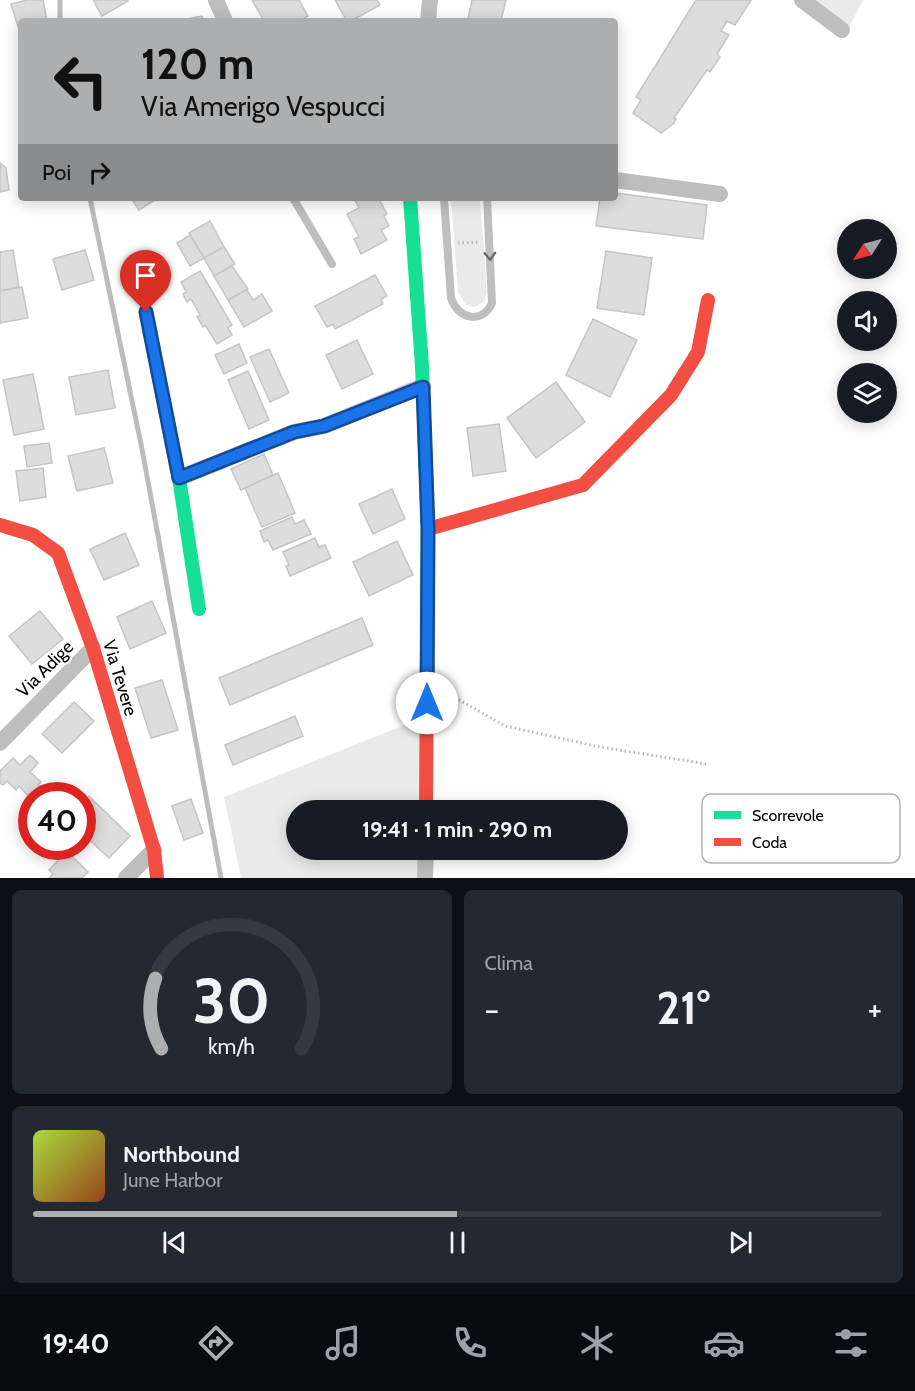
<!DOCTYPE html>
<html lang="it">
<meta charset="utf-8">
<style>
body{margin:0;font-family:Cabin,sans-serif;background:#242831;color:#f1f3f6;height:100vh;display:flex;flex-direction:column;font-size:22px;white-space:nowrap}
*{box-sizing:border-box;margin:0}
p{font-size:20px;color:#9ea1a6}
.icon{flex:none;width:33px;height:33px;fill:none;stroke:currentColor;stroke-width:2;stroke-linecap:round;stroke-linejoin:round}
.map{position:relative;height:878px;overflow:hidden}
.panel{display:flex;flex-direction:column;gap:12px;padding:12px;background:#0d0f14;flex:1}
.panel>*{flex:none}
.guide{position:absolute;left:18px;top:18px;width:600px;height:183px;border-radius:6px;box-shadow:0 3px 15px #0003;background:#adaeaf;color:#111;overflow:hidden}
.needle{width:39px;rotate:234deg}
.buttons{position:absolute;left:837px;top:219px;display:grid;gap:12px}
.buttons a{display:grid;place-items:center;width:60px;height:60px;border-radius:50%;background:#171b24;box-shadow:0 3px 15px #0003;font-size:30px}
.speed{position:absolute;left:18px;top:782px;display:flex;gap:12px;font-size:30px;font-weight:700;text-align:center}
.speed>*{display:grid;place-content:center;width:78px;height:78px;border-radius:50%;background:#171b24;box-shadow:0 3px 15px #0003;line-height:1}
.speed .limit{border:9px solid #d22;background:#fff;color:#111}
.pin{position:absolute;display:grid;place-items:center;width:51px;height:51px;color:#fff;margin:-62px -26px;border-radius:50% 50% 50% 0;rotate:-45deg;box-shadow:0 0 6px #0007}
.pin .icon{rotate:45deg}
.me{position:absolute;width:66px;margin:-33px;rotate:0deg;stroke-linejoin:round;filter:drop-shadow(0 0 4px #0008)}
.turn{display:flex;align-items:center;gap:21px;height:126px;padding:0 24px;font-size:27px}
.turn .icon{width:78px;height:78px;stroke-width:2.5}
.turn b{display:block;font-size:42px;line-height:51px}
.then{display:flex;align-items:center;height:57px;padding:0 24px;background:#0003;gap:12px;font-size:22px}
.big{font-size:45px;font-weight:700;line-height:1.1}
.panel .widget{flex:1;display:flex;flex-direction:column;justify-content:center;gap:9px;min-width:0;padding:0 21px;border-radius:9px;background:#242831}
.panel .dial{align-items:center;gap:0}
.dial svg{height:156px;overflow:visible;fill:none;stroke:#363941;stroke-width:7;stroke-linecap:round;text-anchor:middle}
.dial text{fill:#f1f3f6;stroke:none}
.song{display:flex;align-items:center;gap:18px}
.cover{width:72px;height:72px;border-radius:9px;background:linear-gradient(135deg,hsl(80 70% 55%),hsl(20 70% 35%))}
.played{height:6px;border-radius:3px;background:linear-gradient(90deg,#adaeaf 50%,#363941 50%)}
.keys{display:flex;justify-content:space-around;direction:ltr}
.heat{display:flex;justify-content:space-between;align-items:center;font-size:33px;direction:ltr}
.panel .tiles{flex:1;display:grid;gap:12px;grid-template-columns:1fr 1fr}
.widget:last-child{grid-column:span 2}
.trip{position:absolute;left:286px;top:800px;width:342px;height:60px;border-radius:30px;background:#171b24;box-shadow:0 3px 15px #0003;font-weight:700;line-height:60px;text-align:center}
.tab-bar{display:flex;height:96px;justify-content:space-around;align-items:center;background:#090b0e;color:#9ea1a6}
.tab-bar .icon{width:42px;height:42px}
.tab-bar .selected{color:#adaeaf}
.tab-bar b{font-size:27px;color:#f1f3f6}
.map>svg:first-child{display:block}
</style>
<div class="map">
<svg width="915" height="878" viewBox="0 0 915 878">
<rect width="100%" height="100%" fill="#fff"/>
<g fill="#eaeaea">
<path d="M814,0H863L849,27Z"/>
<path d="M451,198H480L487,292L484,301L475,307L466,305L458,292Z"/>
<path d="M430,715V810H297V849H429V878H241L224,797Z"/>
</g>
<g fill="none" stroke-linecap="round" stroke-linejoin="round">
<g stroke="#bcbcbc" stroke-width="5">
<path d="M60,0V21"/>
<path d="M90,198L142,449L221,878"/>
</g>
</g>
<g fill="#ddd" stroke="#c5c5c5" stroke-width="1.5">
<path d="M27,0H43L47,21H21L20,33L11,4Z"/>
<path d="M93,0H127L128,1L102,16Z"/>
<path d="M252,0H299L308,16L299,21H264Z"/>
<path d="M335,0H377L380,5L351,21H347Z"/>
<path d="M472,0H506L501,21H477L468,19Z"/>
<path d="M696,0H751L735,25L727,21L721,31L729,35L717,54L720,57L710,72L707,70L674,118L676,119L674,123L661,133L633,113L641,100L636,97Z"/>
<path d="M202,16L204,21H176Z"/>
<path d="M0,163L6,168L9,190L0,192Z"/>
<path d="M615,193L707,205L703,239L596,226L600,198H615Z"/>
<path d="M131,198H158L139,210Z"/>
<path d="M354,198H385L380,201L387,214L384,216L389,226L381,230L387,240L361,254L354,239L359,237L347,214L359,208Z"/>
<path d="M210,221L224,247L204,258L189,233Z"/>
<path d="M190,235L204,258L190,266L177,243Z"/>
<path d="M224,247L235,264L214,276L204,258Z"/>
<path d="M13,250L19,287L0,291V252Z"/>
<path d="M85,250L94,280L62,290L53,259Z"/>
<path d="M606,251L652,258L644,315L597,308Z"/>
<path d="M232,266L248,289L228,300L214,276Z"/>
<path d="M200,271L232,325L228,328L232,335L217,344L205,325L203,327L197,317L200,315L191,299L187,302L183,294L186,292L181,282Z"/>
<path d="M375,275L387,296L381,299L383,304L335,329L333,324L327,327L315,306Z"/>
<path d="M22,287L28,318L0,323V291Z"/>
<path d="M247,290L253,300L262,294L272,311L244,327L228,300Z"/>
<path d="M593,319L637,340L610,397L566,375Z"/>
<path d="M357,340L373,374L342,389L326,355Z"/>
<path d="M239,344L247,363L224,374L215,355Z"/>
<path d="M269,349L289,393L270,402L250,357Z"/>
<path d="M108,370L115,408L76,415L69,377Z"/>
<path d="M248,371L269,420L249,429L228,380Z"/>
<path d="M33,374L44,429L14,435L3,380Z"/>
<path d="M556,382L585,422L536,458L507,418Z"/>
<path d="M499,424L506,471L473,476L467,428Z"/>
<path d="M49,443L52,463L27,467L24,446Z"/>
<path d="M104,448L113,483L77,491L68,456Z"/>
<path d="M264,454L273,475L241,490L231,469Z"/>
<path d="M43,468L46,497L20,501L16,471Z"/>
<path d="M278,473L295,513L262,527L245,488Z"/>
<path d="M392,489L405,519L373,534L359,504Z"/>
<path d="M292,517L295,524L304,520L311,534L273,550L268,540L264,542L260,531Z"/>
<path d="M125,533L139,565L104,580L90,549Z"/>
<path d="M315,538L319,547L325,545L331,558L290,576L286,566L289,565L283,552Z"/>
<path d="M397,541L413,575L369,596L353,562Z"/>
<path d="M152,601L166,633L130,649L117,617Z"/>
<path d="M40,611L63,639L32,664L9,636Z"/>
<path d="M362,618L373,645L230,705L219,678Z"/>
<path d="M162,680L178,730L151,738L135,688Z"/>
<path d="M74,702L94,721L62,753L42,734Z"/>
<path d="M295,716L303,736L233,765L225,745Z"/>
<path d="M30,755L38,763L30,772L41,782L38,785L40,786L29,797L19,786L16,790L7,781L3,785L0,783V771L13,758L20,765Z"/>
<path d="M89,796L130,836L109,858L82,833V802Z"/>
<path d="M191,799L203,833L184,840L172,806Z"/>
<path d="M64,854L69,859L72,856L88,872L82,878H49L53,874L49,870Z"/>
</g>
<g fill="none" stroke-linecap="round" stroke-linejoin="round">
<g stroke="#b8b8b8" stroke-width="3" stroke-dasharray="1.5 3" stroke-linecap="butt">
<path d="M458,243L479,242"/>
<path d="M447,693L505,726L600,747L707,764"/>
</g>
<g stroke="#bebebe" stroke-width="8">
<path d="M293,198L332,264"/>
<path d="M444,198L451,298C458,319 482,325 492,303L487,198"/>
</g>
<g stroke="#bebebe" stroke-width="16">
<path d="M216,0L225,21"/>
<path d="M802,0L842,30"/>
<path d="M428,21L430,0"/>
<path d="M615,180L720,194"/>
<path d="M179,478L294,432L324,426L423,386"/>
<path d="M0,743L93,648"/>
<path d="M126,878L154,850"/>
<path d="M425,878L426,849"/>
</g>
<g stroke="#16e098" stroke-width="14">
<path d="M410,198L422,366L428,529L427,647"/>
<path d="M146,312L179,478L199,609"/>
</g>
<g stroke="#f24e42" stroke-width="14">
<path d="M0,525L33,535L58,553L93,648L154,850L157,878"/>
<path d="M428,529L583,485L671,395L698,352L708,300"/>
<path d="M426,810L427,647"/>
</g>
</g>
<defs><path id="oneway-chevron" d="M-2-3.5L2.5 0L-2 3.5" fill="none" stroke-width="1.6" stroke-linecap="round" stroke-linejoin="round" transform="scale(1.5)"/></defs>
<use stroke="#686868" href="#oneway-chevron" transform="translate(490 256) rotate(87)"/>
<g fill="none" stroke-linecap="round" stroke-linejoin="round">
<defs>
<path id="route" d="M146,312L179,478L294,432L324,426L423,387L428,529L427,703"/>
</defs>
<use href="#route" stroke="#114b97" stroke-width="15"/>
<use href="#route" stroke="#1a73e8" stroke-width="10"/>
</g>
<g text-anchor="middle" stroke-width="4.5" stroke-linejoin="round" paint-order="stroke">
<g font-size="18" fill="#000" stroke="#fff">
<text transform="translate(45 669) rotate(-45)" y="6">Via Adige</text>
<text transform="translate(120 678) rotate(73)" y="6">Via Tevere</text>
</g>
</g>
<rect x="702" y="794" width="198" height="69" rx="9" fill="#fff" stroke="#b2b2b2" stroke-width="1.5"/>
<rect x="714" y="811" width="27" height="8" fill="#16e098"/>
<rect x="714" y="838" width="27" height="8" fill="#f24e42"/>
<g font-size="16" fill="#000">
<text x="752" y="821">Scorrevole</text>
<text x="752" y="848">Coda</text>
</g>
</svg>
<div class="buttons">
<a><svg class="needle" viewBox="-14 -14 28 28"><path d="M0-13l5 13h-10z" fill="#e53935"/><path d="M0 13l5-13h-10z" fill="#9ea1a6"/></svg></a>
<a><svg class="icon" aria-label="sound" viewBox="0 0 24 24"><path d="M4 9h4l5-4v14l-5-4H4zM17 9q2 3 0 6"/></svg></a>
<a><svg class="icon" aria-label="layers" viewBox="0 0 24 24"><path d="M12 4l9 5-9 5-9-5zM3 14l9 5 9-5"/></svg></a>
</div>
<div class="speed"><div class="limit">40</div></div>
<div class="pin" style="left:146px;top:312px;background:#d93025"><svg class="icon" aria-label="arrive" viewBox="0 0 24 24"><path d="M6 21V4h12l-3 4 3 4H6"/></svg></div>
<svg class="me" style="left:427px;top:703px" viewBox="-20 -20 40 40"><circle r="19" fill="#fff"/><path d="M0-13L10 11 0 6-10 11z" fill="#1a73e8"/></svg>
<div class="trip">19:41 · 1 min · 290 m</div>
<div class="guide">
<div class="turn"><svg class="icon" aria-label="left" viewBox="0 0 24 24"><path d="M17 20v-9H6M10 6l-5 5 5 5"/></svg><div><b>120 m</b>Via Amerigo Vespucci</div></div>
<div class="then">Poi<svg class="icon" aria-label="right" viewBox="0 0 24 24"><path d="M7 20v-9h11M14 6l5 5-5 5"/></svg></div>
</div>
</div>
<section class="panel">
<div class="tiles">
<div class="widget dial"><svg viewBox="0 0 100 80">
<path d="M14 69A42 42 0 1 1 86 69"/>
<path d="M14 69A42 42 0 0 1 11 33" stroke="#adaeaf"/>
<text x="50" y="56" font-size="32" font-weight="700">30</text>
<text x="50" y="72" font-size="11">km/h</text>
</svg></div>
<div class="widget"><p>Clima</p>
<div class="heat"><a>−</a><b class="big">21°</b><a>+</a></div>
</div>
<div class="widget">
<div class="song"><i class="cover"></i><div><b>Northbound</b><p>June Harbor</p></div></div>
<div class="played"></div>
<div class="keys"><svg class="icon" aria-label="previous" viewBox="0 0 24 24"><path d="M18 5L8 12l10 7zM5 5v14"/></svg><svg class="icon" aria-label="pause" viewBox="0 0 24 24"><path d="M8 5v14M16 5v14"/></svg><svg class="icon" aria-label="next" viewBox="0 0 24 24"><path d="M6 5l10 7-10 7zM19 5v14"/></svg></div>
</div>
</div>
</section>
<nav class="tab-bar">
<b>19:40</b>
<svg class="icon selected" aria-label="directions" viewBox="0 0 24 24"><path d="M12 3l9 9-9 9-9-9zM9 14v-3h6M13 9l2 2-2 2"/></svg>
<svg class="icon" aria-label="music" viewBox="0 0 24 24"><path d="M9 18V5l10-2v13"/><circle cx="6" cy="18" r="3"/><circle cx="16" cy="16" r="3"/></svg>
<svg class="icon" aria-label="phone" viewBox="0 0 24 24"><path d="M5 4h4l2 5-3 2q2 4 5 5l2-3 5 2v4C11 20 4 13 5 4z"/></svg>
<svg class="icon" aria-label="climate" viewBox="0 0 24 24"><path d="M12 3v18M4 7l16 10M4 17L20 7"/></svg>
<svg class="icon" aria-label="car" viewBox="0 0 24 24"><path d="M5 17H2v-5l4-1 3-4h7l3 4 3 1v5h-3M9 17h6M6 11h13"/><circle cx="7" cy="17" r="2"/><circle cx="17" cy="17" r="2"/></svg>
<svg class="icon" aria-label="filters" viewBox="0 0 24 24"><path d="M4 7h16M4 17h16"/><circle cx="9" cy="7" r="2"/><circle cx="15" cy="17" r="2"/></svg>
</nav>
